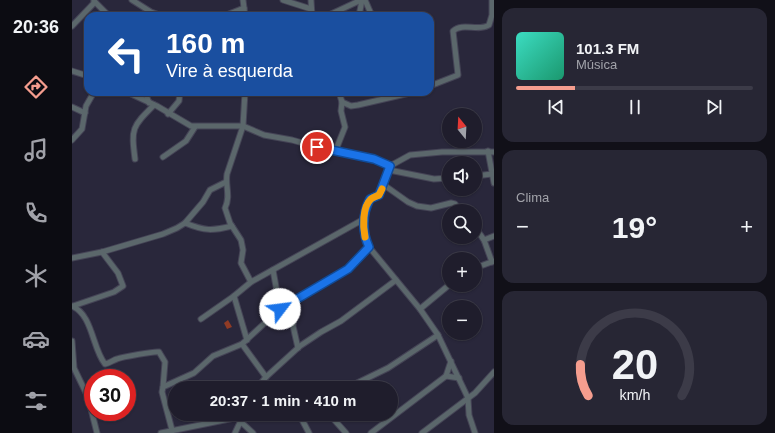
<!DOCTYPE html>
<html lang="pt">
<meta charset="utf-8">
<style>
body{margin:0;font-family:Helvetica,sans-serif;background:#272634;color:#f1f3f6;height:100vh;display:flex;flex-direction:column;font-size:15px;white-space:nowrap}
*{box-sizing:border-box;margin:0}
p{font-size:13px;color:#a1a2a9}
.icon{flex:none;width:22px;height:22px;fill:none;stroke:currentColor;stroke-width:2;stroke-linecap:round;stroke-linejoin:round}
.map{position:relative;flex:1;overflow:hidden}
.drawer{display:flex;flex-direction:column;gap:8px;padding:8px;background:#111018;width:281px}
.drawer>*{flex:none}
.hud{position:absolute;left:12px;top:12px;width:350px;height:84px;border-radius:12px;box-shadow:0 1px 3px #0004,0 0 0 1px #3c3b48;background:#1a4fa0;color:#fff;overflow:hidden}
.needle{width:26px;rotate:342deg}
.controls{position:absolute;left:370px;top:108px;display:grid;gap:8px}
.controls a{display:grid;place-items:center;width:40px;height:40px;border-radius:50%;background:#1f1d2c;box-shadow:0 1px 3px #0004,0 0 0 1px #3c3b48;font-size:20px}
.speed{position:absolute;left:12px;top:369px;display:flex;gap:8px;font-size:20px;font-weight:700;text-align:center}
.speed>*{display:grid;place-content:center;width:52px;height:52px;border-radius:50%;background:#1f1d2c;box-shadow:0 1px 3px #0004,0 0 0 1px #3c3b48;line-height:1}
.speed .limit{border:6px solid #d22;background:#fff;color:#111}
.pin{position:absolute;display:grid;place-items:center;width:34px;height:34px;color:#fff;margin:-17px;border:2px solid #fff;border-radius:50%;box-shadow:0 1px 4px #0007}
.me{position:absolute;width:44px;margin:-22px;rotate:60deg;stroke-linejoin:round;filter:drop-shadow(0 0 3px #0008)}
.turn{display:flex;align-items:center;gap:14px;height:84px;padding:0 16px;font-size:18px}
.turn .icon{width:52px;height:52px;stroke-width:2.5}
.turn b{display:block;font-size:28px;line-height:34px}
.big{font-size:30px;font-weight:800;line-height:1.1}
.drawer .card{flex:1;display:flex;flex-direction:column;justify-content:center;gap:6px;min-width:0;padding:0 14px;border-radius:12px;background:#272634}
.drawer .dial{align-items:center;gap:0}
.dial svg{height:104px;overflow:visible;fill:none;stroke:#3c3b48;stroke-width:7;stroke-linecap:round;text-anchor:middle}
.dial text{fill:#f1f3f6;stroke:none}
.song{display:flex;align-items:center;gap:12px}
.cover{width:48px;height:48px;border-radius:6px;background:linear-gradient(135deg,hsl(170 70% 55%),hsl(160 70% 35%))}
.played{height:4px;border-radius:2px;background:linear-gradient(90deg,#f59d8e 25%,#3c3b48 25%)}
.keys{display:flex;justify-content:space-around;direction:ltr}
.heat{display:flex;justify-content:space-between;align-items:center;font-size:22px;direction:ltr}
.trip{position:absolute;left:96px;top:381px;width:230px;height:40px;border-radius:20px;background:#1f1d2c;box-shadow:0 1px 3px #0004,0 0 0 1px #3c3b48;font-weight:800;line-height:40px;text-align:center}
main{display:flex;flex:1;min-height:0}
.tabs{display:flex;flex-direction:column;width:72px;justify-content:space-around;align-items:center;background:#0c0c12;color:#a1a2a9}
.tabs .icon{width:28px;height:28px}
.tabs .on{color:#f59d8e}
.tabs b{font-size:18px;color:#f1f3f6}
.map>svg:first-child{display:block}
</style>
<main>
<nav class="tabs">
<b>20:36</b>
<svg class="icon on" aria-label="directions" viewBox="0 0 24 24"><path d="M12 3l9 9-9 9-9-9zM9 14v-3h6M13 9l2 2-2 2"/></svg>
<svg class="icon" aria-label="music" viewBox="0 0 24 24"><path d="M9 18V5l10-2v13"/><circle cx="6" cy="18" r="3"/><circle cx="16" cy="16" r="3"/></svg>
<svg class="icon" aria-label="phone" viewBox="0 0 24 24"><path d="M5 4h4l2 5-3 2q2 4 5 5l2-3 5 2v4C11 20 4 13 5 4z"/></svg>
<svg class="icon" aria-label="climate" viewBox="0 0 24 24"><path d="M12 3v18M4 7l16 10M4 17L20 7"/></svg>
<svg class="icon" aria-label="car" viewBox="0 0 24 24"><path d="M5 17H2v-5l4-1 3-4h7l3 4 3 1v5h-3M9 17h6M6 11h13"/><circle cx="7" cy="17" r="2"/><circle cx="17" cy="17" r="2"/></svg>
<svg class="icon" aria-label="filters" viewBox="0 0 24 24"><path d="M4 7h16M4 17h16"/><circle cx="9" cy="7" r="2"/><circle cx="15" cy="17" r="2"/></svg>
</nav>
<div class="map">
<svg width="422" height="433" viewBox="0 0 422 433">
<rect width="100%" height="100%" fill="#29273b"/>
<path fill="#903b25" d="M156,320L160,327L155,329L152,323Z"/>
<g fill="none" stroke-linecap="round" stroke-linejoin="round">
<defs>
<g id="street">
<path d="M60,0L79,12L90,16"/>
<path d="M171,0L173,16"/>
<path d="M211,0L239,9"/>
<path d="M239,0L240,16"/>
<path d="M293,0L300,16"/>
<path d="M22,1L37,16"/>
<path d="M152,16L172,8"/>
<path d="M255,16L289,0"/>
<path d="M287,16L290,0"/>
<path d="M0,26L23,2"/>
<path d="M0,71L16,76"/>
<path d="M358,86L386,75L381,31C391,22 406,32 417,25L420,15V0"/>
<path d="M55,92L85,106L119,126H171L192,135L220,140L263,152L302,159L318,166"/>
<path d="M73,92L77,103"/>
<path d="M173,92L171,126L155,174C153,186 159,196 153,208L158,223L169,240L171,250L169,263L179,282"/>
<path d="M270,102L279,106L286,105L342,92"/>
<path d="M0,107L13,113"/>
<path d="M96,114L107,101L108,92"/>
<path d="M0,140L10,129L14,106L22,92"/>
<path d="M416,151L422,183"/>
<path d="M263,152L273,127L269,111L270,102L267,92"/>
<path d="M91,157L114,141L123,127"/>
<path d="M63,159C59,128 60,127 82,105"/>
<path d="M317,170L362,179L377,178"/>
<path d="M403,176L420,174"/>
<path d="M312,185L336,202L345,206L359,208L379,203L383,204L389,211"/>
<path d="M113,223C133,231 140,231 160,226"/>
<path d="M403,227L412,240L420,262"/>
<path d="M412,240L422,236"/>
<path d="M0,258L30,252L91,234L105,228L113,223L131,202L138,190L154,182"/>
<path d="M403,268L422,261"/>
<path d="M201,270L208,309"/>
<path d="M162,296L175,340"/>
<path d="M224,300L221,326L226,348"/>
<path d="M0,306C21,315 20,348 33,364C38,363 41,360 45,359C50,357 83,351 87,352L93,362L91,387"/>
<path d="M1,306L42,292L51,286L46,273L30,252"/>
<path d="M348,309L377,285"/>
<path d="M129,319L162,296L179,282L292,219"/>
<path d="M0,341L2,368L16,397L25,433"/>
<path d="M170,344L194,377"/>
<path d="M374,376L387,378"/>
<path d="M185,388L194,377L228,346L249,332L269,321L324,280"/>
<path d="M275,388L316,368L366,335"/>
<path d="M227,414L237,433"/>
<path d="M257,414L274,433"/>
<path d="M169,422L181,433"/>
<path d="M100,430L90,392L91,387L122,373L141,356L170,344L208,309L276,269L297,247"/>
<path d="M89,433L172,416L193,414"/>
<path d="M163,433L172,414"/>
<path d="M299,433L374,376L379,361"/>
<path d="M350,433L403,393L422,372"/>
<path d="M403,433L397,415L396,398L366,335L348,309L297,247C290,232 291,216 298,200L307,195L318,166L338,155L370,152H422"/>
</g>
</defs>
<use href="#street" stroke="#454456" stroke-width="7"/>
<use href="#street" stroke="#5b676b" stroke-width="5"/>
</g>
<g fill="none" stroke-linecap="round" stroke-linejoin="round">
<defs>
<path id="route" d="M208,309L276,269L297,247C290,232 290,214 298,199L307,195L318,166L302,159L245,147"/>
</defs>
<use href="#route" stroke="#114b97" stroke-width="10"/>
<use href="#route" stroke="#1a73e8" stroke-width="7"/>
<path stroke="#f59e0b" stroke-width="7" d="M293,237C291,227 290,207 299,199C301,197 305,196 307,195L310,189"/>
</g>
</svg>
<div class="controls">
<a><svg class="needle" viewBox="-14 -14 28 28"><path d="M0-13l5 13h-10z" fill="#e53935"/><path d="M0 13l5-13h-10z" fill="#a1a2a9"/></svg></a>
<a><svg class="icon" aria-label="sound" viewBox="0 0 24 24"><path d="M4 9h4l5-4v14l-5-4H4zM17 9q2 3 0 6"/></svg></a>
<a><svg class="icon" aria-label="search" viewBox="0 0 24 24"><circle cx="10" cy="10" r="6"/><path d="M15 15l6 6"/></svg></a>
<a>+</a>
<a>−</a>
</div>
<div class="speed"><div class="limit">30</div></div>
<div class="pin" style="left:245px;top:147px;background:#d93025"><svg class="icon" aria-label="arrive" viewBox="0 0 24 24"><path d="M6 21V4h12l-3 4 3 4H6"/></svg></div>
<svg class="me" style="left:208px;top:309px" viewBox="-20 -20 40 40"><circle r="19" fill="#fff"/><path d="M0-13L10 11 0 6-10 11z" fill="#1a73e8"/></svg>
<div class="trip">20:37 · 1 min · 410 m</div>
<div class="hud">
<div class="turn"><svg class="icon" aria-label="left" viewBox="0 0 24 24"><path d="M17 20v-9H6M10 6l-5 5 5 5"/></svg><div><b>160 m</b>Vire à esquerda</div></div>
</div>
</div>
<section class="drawer">
<div class="card">
<div class="song"><i class="cover"></i><div><b>101.3 FM</b><p>Música</p></div></div>
<div class="played"></div>
<div class="keys"><svg class="icon" aria-label="previous" viewBox="0 0 24 24"><path d="M18 5L8 12l10 7zM5 5v14"/></svg><svg class="icon" aria-label="pause" viewBox="0 0 24 24"><path d="M8 5v14M16 5v14"/></svg><svg class="icon" aria-label="next" viewBox="0 0 24 24"><path d="M6 5l10 7-10 7zM19 5v14"/></svg></div>
</div>
<div class="card"><p>Clima</p>
<div class="heat"><a>−</a><b class="big">19°</b><a>+</a></div>
</div>
<div class="card dial"><svg viewBox="0 0 100 80">
<path d="M14 69A42 42 0 1 1 86 69"/>
<path d="M14 69A42 42 0 0 1 8 45" stroke="#f59d8e"/>
<text x="50" y="56" font-size="32" font-weight="700">20</text>
<text x="50" y="72" font-size="11">km/h</text>
</svg></div>
</section>
</main>
